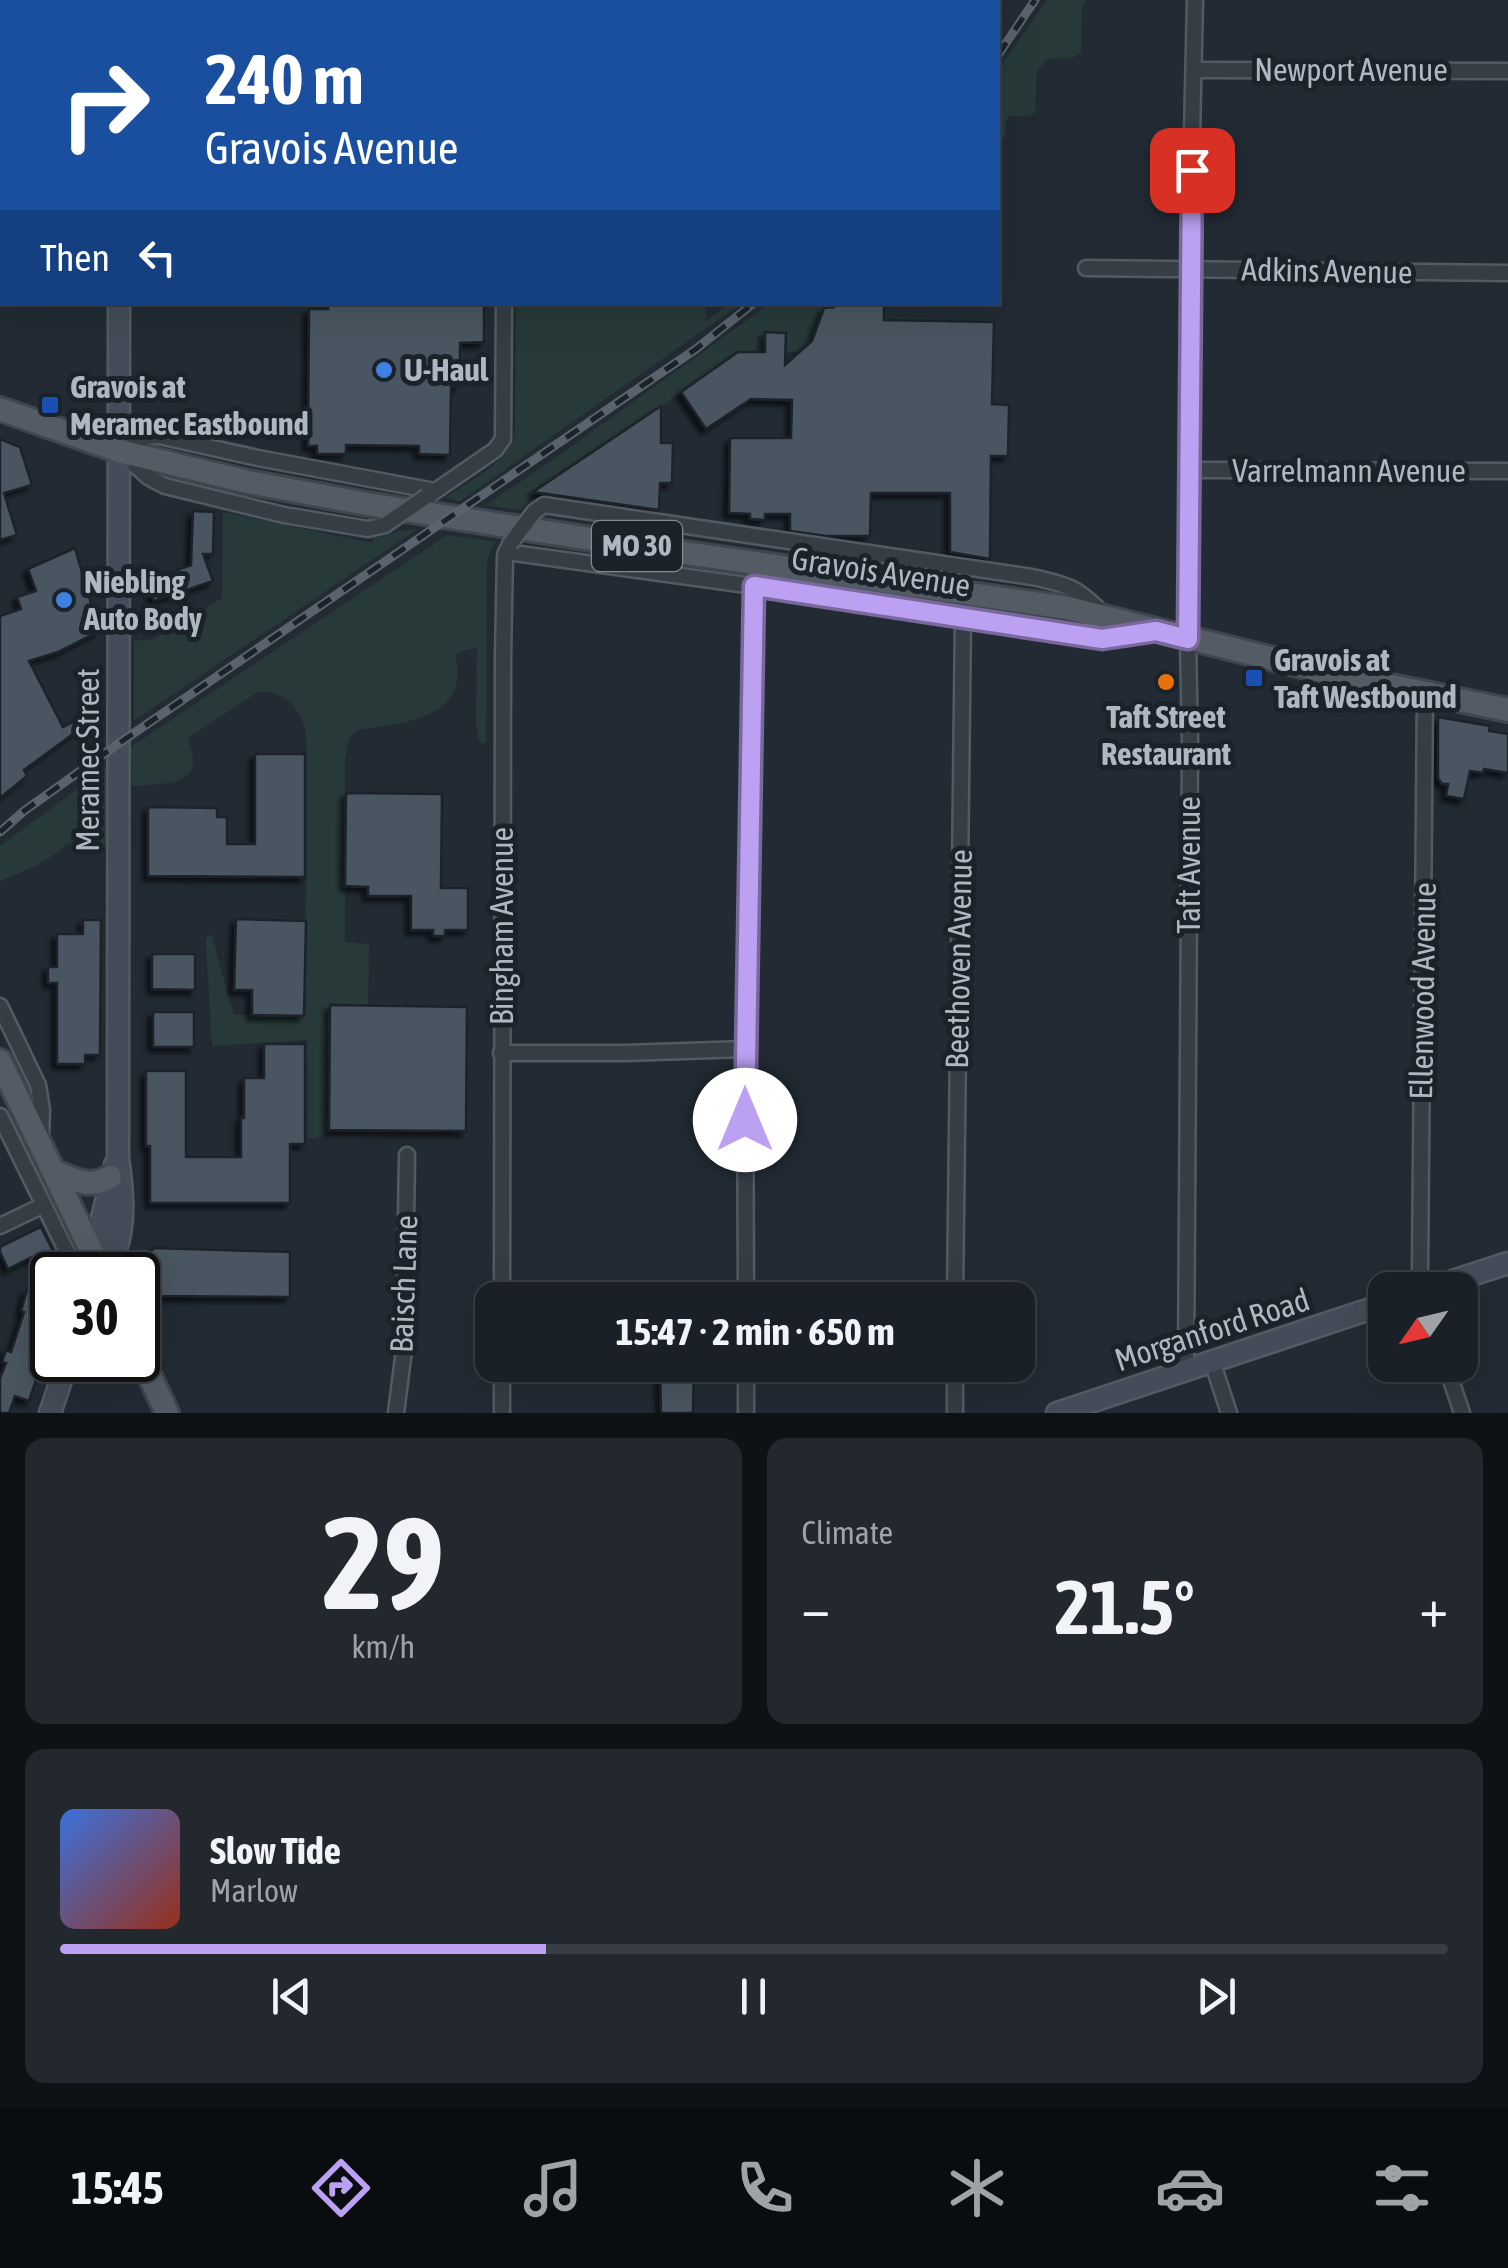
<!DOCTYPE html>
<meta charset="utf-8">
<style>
body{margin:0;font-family:"Asap Condensed",sans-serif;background:#23282f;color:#f1f3f6;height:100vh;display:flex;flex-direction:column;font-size:38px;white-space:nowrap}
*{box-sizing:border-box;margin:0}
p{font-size:32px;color:#9fa3a7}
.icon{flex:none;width:55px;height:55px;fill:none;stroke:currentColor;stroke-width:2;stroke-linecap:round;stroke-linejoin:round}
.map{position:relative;height:1413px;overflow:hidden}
.drawer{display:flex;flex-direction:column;gap:25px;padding:25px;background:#0e1215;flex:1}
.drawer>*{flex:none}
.hud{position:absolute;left:0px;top:0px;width:1000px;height:305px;box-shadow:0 10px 40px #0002,0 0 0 2px #383e44;background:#1a4fa0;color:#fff;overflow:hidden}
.needle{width:65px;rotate:236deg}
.buttons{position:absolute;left:1368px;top:1272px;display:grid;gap:20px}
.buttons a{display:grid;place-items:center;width:110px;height:110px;border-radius:20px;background:#1a2027;box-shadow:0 10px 40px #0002,0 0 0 2px #383e44;font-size:50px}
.speed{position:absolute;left:30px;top:1252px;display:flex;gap:20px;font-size:50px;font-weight:700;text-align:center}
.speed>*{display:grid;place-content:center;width:130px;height:130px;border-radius:50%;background:#1a2027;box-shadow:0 10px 40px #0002,0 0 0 2px #383e44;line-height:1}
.speed .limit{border:5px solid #111;border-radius:15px;background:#fff;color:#111}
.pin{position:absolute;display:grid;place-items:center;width:85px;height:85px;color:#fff;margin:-42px;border-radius:20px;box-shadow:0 5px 15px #0006}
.me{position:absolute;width:110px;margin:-55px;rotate:0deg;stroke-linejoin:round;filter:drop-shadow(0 0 8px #0008)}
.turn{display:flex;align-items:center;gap:35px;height:210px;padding:0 40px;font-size:45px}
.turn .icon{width:130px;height:130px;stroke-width:2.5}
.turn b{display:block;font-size:70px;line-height:85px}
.then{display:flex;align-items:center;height:95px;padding:0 40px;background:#0003;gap:20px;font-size:38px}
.big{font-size:75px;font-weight:700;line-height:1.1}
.drawer .tile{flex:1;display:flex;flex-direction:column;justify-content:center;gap:15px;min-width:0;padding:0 35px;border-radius:20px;background:#23282f}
.drawer .dial{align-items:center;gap:0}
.dial b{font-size:130px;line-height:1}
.song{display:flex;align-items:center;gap:30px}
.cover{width:120px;height:120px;border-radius:15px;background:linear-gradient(135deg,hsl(220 70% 55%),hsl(10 70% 35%))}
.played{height:10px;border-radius:5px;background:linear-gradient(90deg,#bca0f2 35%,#383e44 35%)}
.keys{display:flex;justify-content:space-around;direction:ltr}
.heat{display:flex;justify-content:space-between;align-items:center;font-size:55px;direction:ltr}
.drawer .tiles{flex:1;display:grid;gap:25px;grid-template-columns:1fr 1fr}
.tile:last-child{grid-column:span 2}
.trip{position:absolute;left:475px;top:1282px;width:560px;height:100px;border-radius:20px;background:#1a2027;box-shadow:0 10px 40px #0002,0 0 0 2px #383e44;font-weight:700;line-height:100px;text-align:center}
.dock{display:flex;height:160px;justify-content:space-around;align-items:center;background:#0a0d10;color:#9fa3a7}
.dock .icon{width:70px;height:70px}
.dock .on{color:#bca0f2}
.dock b{font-size:45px;color:#f1f3f6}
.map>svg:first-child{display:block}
</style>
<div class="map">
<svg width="1508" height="1413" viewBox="0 0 1508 1413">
<defs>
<filter id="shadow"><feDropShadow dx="-5" dy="5" stdDeviation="2.5" flood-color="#0009"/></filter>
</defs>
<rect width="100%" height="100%" fill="#222b34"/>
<g fill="#273a39">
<path d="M1047,0H1085L1082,8L1081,53L1072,58L1048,59L1037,70L1035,113L1027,116H1011L1006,120L1005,137L998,140V70Z"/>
<path d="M516,303H706V321L731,303H742L460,501L445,498C470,480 508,464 515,432Z"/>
<path d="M771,303H833V306L823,307L811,340L798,352L738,351L661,407L538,489L520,510L486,505L544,466Z"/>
<path d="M223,512L372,543L374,537C391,536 398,528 416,530L134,721V641L154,639L222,598Z"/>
<path d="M447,535L497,542L491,548L487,562L486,742L483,744L479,740L476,727L477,648L468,649L455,655C472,720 401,723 357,730L349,739L345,758V942L369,944L368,1006H330L329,1132L316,1138H308L307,1040L212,1046L206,946L207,936L211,934L234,1015L305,1016C305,939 307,862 306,785C306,767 309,732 301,717C293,702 275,688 258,692L188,738C190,745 194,757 193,764C190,787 149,784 132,786L131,747Z"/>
<path d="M110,765L108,845L98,849L67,844C44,864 27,870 0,881V846Z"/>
</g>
<g fill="#4a5560" stroke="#1c242c" stroke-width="2.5" filter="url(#shadow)">
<path d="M328,302H484V342L460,343V386H451L450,455L419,454V446L346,445V454H317V446H308L309,309H328Z"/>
<path d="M834,302H884V320L994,322L992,404L1009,405L1008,456H991L990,559L950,552V493H871L870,536H826L790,531V514H765V520L750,519V514L729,513L730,438H791L792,400L751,399L706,429L681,392L738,352H765V332L786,333L785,365L812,341L824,308L834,307Z"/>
<path d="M661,406V443H673L672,483H660L659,510L533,492Z"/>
<path d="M0,439L20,447L32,485L4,493L17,535L0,540Z"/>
<path d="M193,511L214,512L213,554H203L213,581L154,601L147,581L191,565Z"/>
<path d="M75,548L99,631L58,652L29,661L63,727L88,714L92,720L24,770L27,776L0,798V616L21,609L17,597L36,591L28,569Z"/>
<path d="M1438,717L1490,726L1489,731L1508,734V773L1484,769L1483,773L1470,771L1464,799L1446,796L1448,784H1442L1438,778Z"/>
<path d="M255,754H305V877L148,876V807L217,808V817H227V844H255Z"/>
<path d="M346,793L442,794L441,888H468V930H445V936H433V930H411V896H368V887L345,886Z"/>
<path d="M236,919L306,921L304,1016L252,1015V990H234Z"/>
<path d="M83,920H101L100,1055H85V1064H57V983H48V967H57V934H83Z"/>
<path d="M152,954H195V990L152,989Z"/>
<path d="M330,1005L467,1007L466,1131L329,1130Z"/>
<rect x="153" y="1012" width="41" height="35"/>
<path d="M264,1044H305V1144H290V1203H150V1146H146V1071H186V1157H241V1118H244V1078H264Z"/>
<path d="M41,1227L65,1275H52V1297L32,1257L8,1269L0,1252V1247Z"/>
<path d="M154,1248L290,1252V1297L150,1296V1252Z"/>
<path d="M27,1290L52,1298L34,1360L42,1362L29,1401L15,1396L9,1413H0V1378L6,1363L2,1362L6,1350L11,1352L24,1312L21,1311Z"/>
<path d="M660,1365H694L693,1413H661Z"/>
</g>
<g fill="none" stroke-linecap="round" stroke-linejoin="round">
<defs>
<g id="street">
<path d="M45,0L46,2"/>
<path d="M508,2V0"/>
<path d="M1195,70L1508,71"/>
<path d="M1086,268L1508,273"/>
<path d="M1191,470L1508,471"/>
<path d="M428,496L495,450L503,439L504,302"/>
<path d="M534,512L544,505L1032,577C1070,585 1078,588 1105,616"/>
<path d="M385,525L368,529L284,515L165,486L148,477L119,451L146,437L159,436L258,458L435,491"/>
<path d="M506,552L754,586L1102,639L1148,633"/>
<path d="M0,1006L38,1085L42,1110L41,1137"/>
<path d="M501,1053H625L745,1049"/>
<path d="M0,1116L67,1252C75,1263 86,1266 100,1267"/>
<path d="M0,1226L44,1205"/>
<path d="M1422,1290L1420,1271L1425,693"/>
<path d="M502,1300L503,656L505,556L510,544"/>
<path d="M746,1300L745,1049L754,586"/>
<path d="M955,1300L963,617"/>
<path d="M1212,1361L1229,1413"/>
<path d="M746,1365V1413"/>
<path d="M1446,1365L1462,1413"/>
<path d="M1186,1370L1190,745L1188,639L1191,470L1189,270L1195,0"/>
<path d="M396,1413L404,1350L407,1155"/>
<path d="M502,1413V1365"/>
<path d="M955,1413V1365"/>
</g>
<g id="secondary">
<path d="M118,2V0"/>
<path d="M100,1267C106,1262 113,1257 116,1249C126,1221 122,1186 118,1158L119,302"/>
<path d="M99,1269L102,1218L115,1165"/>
<path d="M1425,1290L1508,1263"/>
<path d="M50,1413L68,1360"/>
<path d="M1057,1413L1385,1304"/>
</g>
<g id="primary">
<path d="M0,409L119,451L248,482L367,504L623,544L1068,608L1338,675L1508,710"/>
<path d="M0,1061L103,1275"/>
<path d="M55,1172C75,1180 90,1189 110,1177"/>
<path d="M138,1351L167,1413"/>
</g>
</defs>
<use href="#street" stroke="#525b63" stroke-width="19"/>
<use href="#secondary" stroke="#525b63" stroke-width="25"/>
<use href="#primary" stroke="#3e464f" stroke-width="28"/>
<use href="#street" stroke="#353d45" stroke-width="14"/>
<use href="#secondary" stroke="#434c58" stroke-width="20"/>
<use href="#primary" stroke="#535c65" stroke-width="22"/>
<defs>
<g id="rail">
<path d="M998,55L1035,0"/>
<path d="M0,832L24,811L118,744L696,349L755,302"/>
</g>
</defs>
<use href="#rail" stroke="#59636e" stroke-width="9"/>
<use href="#rail" stroke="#1a222a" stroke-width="5" stroke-dasharray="15" stroke-linecap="butt"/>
<defs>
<g id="street-bridge">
<path d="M385,525L427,496"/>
<path d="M510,544L534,512"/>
</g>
</defs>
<use href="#street-bridge" stroke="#525b63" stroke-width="19" stroke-linecap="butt"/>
<use href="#street-bridge" stroke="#353d45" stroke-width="14"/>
</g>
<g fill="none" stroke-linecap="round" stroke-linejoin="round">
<defs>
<path id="route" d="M745,1120L754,586L1102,639L1156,631L1188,639L1192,170"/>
</defs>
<use href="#route" stroke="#7a689d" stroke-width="25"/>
<use href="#route" stroke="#bca0f2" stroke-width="18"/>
</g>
<g fill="#3f7fe0" stroke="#1a222a" stroke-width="4">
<circle cx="384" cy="370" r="10"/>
<circle cx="64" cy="600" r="10"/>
</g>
<g fill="#1a4fb4" stroke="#1a222a" stroke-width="4">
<rect x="40" y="395" width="20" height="20" rx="5"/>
<rect x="1244" y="668" width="20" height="20" rx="5"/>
</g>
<circle fill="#e8710a" stroke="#1a222a" stroke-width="4" cx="1166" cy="682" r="10"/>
<g text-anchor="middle" stroke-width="10" stroke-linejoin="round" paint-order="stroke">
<rect fill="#1a222a" stroke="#828b94" stroke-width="2.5" x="592" y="521" width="90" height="50" rx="8"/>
<g font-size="30" font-weight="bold" fill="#afb8c2">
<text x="637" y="556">MO 30</text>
</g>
<g font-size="32" fill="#afb8c2" stroke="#1a222a">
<text x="1351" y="81">Newport Avenue</text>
<text transform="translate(1327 271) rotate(1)" y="11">Adkins Avenue</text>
<text x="1349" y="482">Varrelmann Avenue</text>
<text transform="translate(881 572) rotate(9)" y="11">Gravois Avenue</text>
<text transform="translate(88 760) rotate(-90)" y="11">Meramec Street</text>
<text transform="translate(1189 865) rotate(-90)" y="11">Taft Avenue</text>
<text transform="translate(502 926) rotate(-90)" y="11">Bingham Avenue</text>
<text transform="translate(959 959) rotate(-89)" y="11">Beethoven Avenue</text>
<text transform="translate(1423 991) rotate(-89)" y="11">Ellenwood Avenue</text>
<text transform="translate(404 1284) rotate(-88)" y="11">Baisch Lane</text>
<text transform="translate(1212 1330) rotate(-18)" y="11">Morganford Road</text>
</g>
<g font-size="32" font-weight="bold" fill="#afb8c2" stroke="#1a222a" text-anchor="start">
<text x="404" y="381">U-Haul</text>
<text x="70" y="398">Gravois at<tspan x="70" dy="37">Meramec Eastbound</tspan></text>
<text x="84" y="593">Niebling<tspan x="84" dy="37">Auto Body</tspan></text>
<text x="1274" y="671">Gravois at<tspan x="1274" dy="37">Taft Westbound</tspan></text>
<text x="1166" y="728" text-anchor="middle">Taft Street<tspan x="1166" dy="37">Restaurant</tspan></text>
</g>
</g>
</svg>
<div class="buttons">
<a><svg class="needle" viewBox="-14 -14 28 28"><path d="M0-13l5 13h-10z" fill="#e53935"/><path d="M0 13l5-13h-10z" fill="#9fa3a7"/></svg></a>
</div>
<div class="speed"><div class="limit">30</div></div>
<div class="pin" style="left:1192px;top:170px;background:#d93025"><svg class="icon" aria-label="arrive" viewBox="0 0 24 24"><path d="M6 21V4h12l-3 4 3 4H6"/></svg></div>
<svg class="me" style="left:745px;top:1120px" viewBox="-20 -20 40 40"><circle r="19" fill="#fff"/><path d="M0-13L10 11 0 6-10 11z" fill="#bca0f2"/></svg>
<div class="trip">15:47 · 2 min · 650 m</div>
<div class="hud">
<div class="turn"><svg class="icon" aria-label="right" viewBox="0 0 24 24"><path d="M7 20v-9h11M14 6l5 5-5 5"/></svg><div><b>240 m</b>Gravois Avenue</div></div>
<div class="then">Then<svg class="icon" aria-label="left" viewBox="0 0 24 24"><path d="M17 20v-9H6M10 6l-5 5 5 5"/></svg></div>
</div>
</div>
<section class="drawer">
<div class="tiles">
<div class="tile dial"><b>29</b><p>km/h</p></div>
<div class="tile"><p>Climate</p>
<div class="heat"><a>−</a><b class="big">21.5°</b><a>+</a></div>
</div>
<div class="tile">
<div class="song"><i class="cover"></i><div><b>Slow Tide</b><p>Marlow</p></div></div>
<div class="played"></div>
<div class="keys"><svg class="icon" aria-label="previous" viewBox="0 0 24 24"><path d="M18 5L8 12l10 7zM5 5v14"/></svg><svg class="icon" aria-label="pause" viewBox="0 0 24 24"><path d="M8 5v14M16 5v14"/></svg><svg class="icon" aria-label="next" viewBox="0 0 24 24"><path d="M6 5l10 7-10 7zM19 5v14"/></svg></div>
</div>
</div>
</section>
<nav class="dock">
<b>15:45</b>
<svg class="icon on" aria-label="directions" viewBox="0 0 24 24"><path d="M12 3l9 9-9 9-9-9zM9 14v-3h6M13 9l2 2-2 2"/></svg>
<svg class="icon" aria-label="music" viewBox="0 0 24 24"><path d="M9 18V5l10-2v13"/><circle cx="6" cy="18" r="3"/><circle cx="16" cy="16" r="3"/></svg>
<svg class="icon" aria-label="phone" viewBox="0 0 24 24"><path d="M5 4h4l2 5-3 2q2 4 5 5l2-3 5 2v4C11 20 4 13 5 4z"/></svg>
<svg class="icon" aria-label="climate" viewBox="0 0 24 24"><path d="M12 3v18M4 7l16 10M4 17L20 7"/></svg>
<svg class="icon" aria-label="car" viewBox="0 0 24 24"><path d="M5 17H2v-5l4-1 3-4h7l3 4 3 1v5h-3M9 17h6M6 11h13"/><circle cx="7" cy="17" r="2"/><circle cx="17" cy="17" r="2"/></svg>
<svg class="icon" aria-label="filters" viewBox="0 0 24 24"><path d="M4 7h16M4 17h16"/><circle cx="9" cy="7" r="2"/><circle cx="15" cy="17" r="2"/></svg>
</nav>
